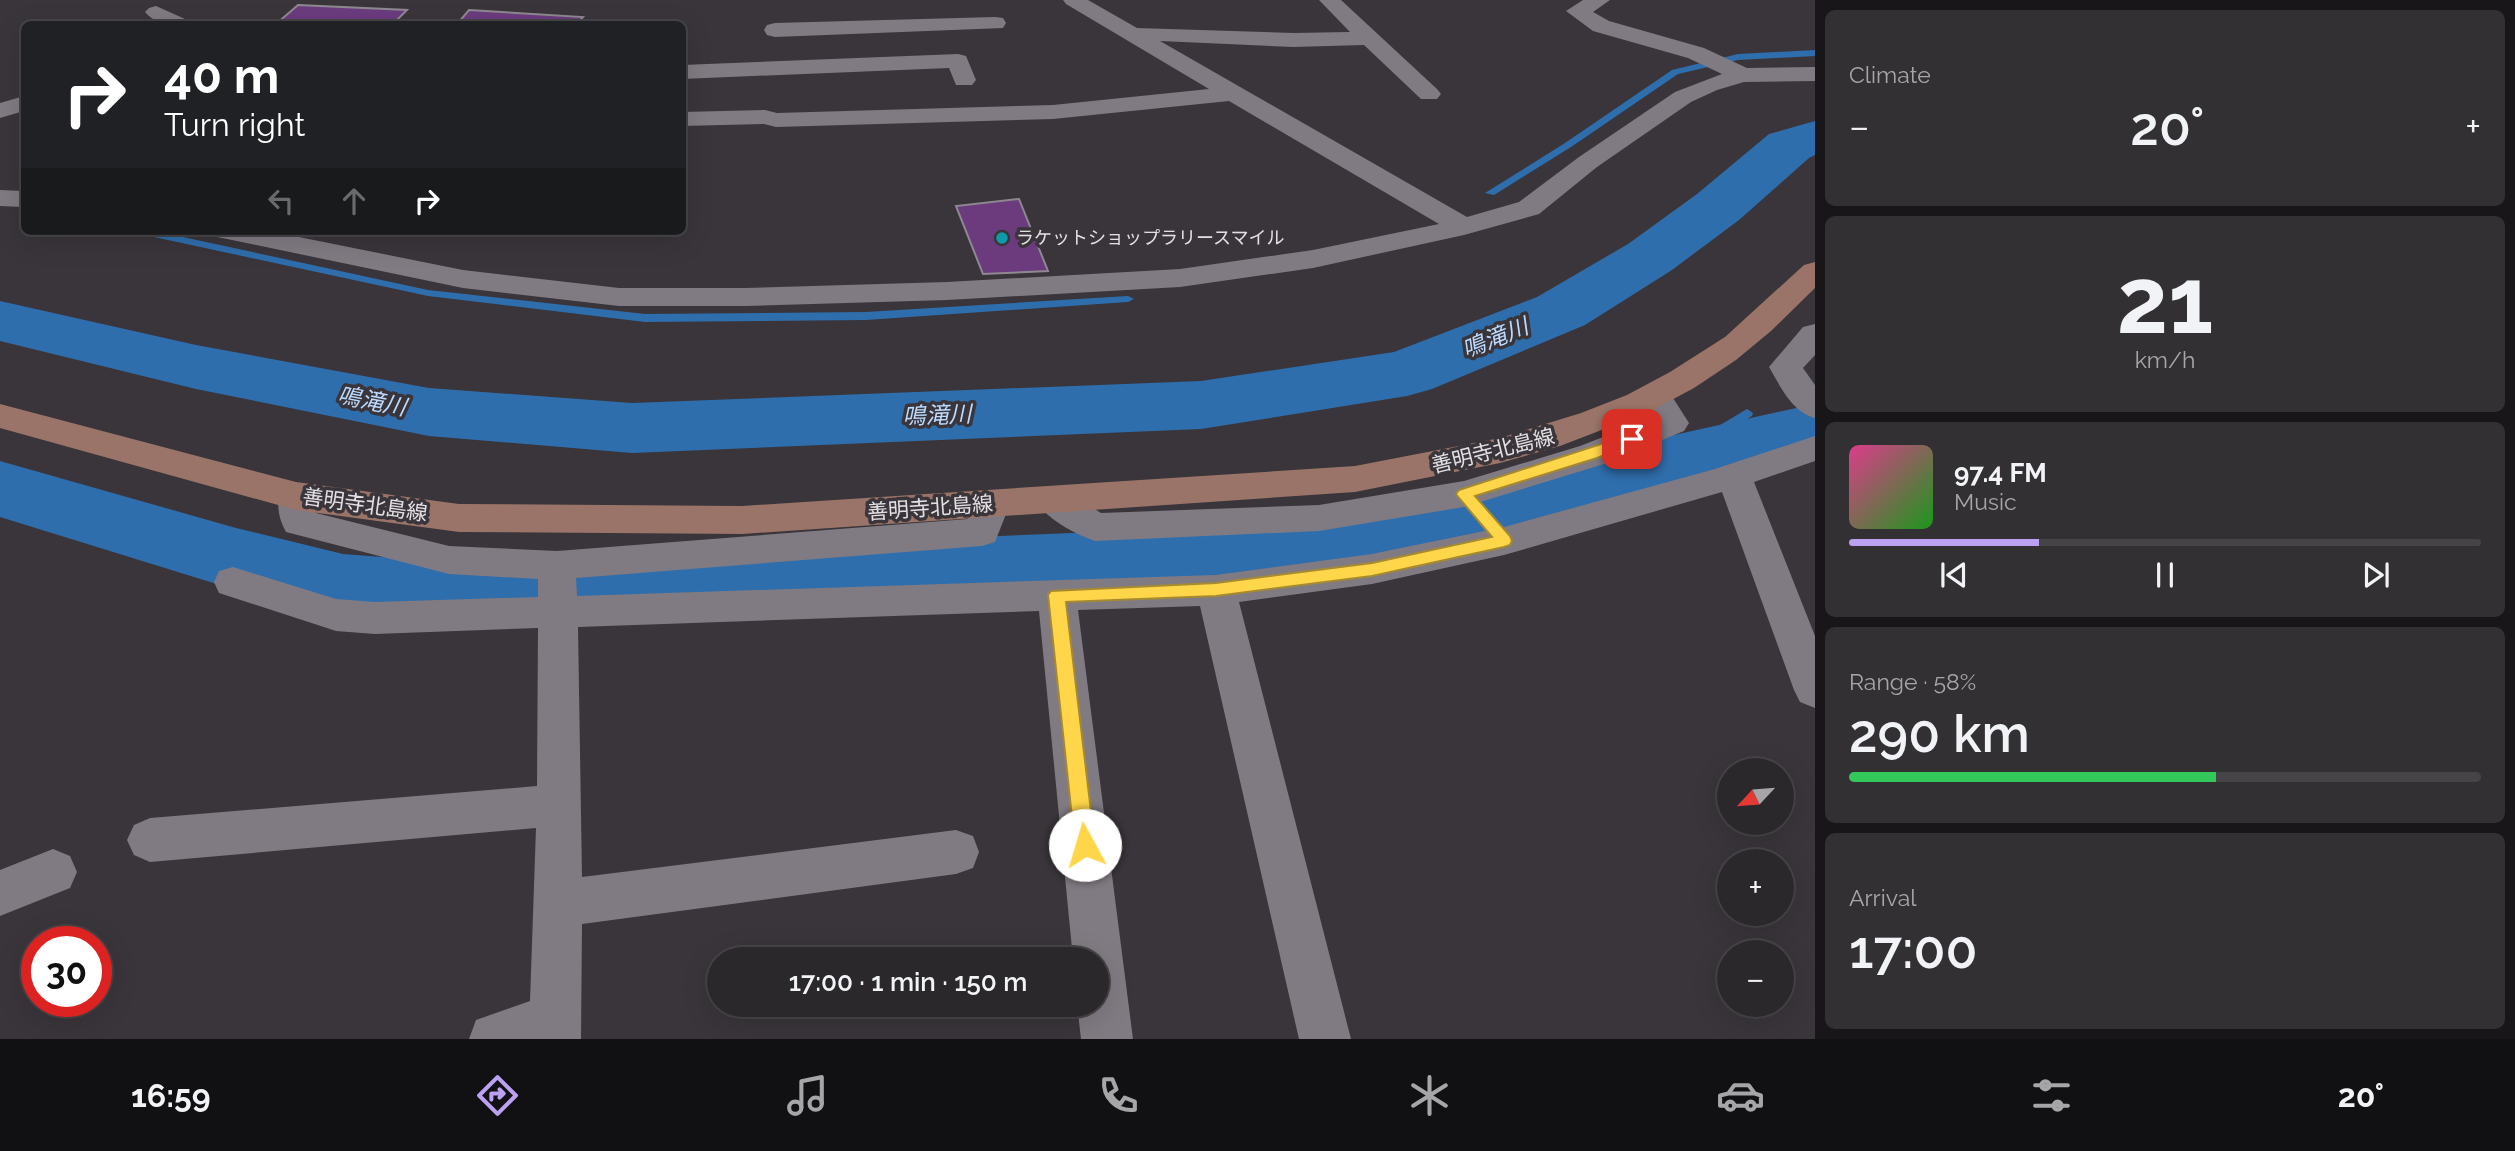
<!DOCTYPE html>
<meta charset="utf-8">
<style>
body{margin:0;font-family:Raleway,"Noto Sans JP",sans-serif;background:#333034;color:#f1f3f6;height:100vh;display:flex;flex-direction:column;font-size:26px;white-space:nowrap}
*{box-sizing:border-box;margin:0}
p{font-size:23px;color:#a6a6a9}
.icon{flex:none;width:38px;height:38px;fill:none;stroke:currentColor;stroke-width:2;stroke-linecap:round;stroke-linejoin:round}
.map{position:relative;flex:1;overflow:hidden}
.drawer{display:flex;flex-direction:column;gap:10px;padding:10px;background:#181618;width:700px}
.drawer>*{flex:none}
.banner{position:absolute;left:21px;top:21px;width:665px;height:214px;border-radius:10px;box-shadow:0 7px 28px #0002,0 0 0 2px #474448;background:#202124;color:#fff;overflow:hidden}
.needle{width:46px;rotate:244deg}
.buttons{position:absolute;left:1717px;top:758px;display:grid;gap:14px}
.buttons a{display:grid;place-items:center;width:77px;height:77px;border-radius:50%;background:#2b282c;box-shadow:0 7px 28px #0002,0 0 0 2px #474448;font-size:35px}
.speed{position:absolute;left:21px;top:926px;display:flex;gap:14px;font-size:35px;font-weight:700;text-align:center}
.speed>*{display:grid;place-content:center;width:91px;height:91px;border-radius:50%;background:#2b282c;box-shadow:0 7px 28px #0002,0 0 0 2px #474448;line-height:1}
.speed .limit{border:10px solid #d22;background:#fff;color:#111}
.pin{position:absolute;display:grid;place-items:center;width:60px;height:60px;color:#fff;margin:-30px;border-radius:14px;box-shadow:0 4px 10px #0006}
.me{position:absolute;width:77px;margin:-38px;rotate:354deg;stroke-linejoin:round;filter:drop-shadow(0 0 5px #0008)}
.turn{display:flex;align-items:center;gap:24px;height:147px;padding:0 28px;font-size:32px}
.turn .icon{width:91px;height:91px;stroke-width:2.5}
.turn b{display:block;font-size:49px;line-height:60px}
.lanes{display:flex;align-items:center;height:66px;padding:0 28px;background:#0003;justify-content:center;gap:35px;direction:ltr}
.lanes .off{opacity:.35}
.big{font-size:52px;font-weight:600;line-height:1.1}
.drawer .card{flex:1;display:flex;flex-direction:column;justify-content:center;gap:10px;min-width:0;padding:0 24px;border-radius:10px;background:#333034}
.drawer .dial{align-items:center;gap:0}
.dial b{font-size:91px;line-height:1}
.song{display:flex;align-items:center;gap:21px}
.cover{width:84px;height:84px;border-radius:10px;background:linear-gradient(135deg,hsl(330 70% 55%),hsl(120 70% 35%))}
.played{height:7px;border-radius:4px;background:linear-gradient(90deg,#bca0f2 30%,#474448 30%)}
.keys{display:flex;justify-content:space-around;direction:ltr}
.heat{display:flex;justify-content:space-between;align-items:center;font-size:38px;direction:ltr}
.charge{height:10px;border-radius:5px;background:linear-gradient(90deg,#34c759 58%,#474448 0)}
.trip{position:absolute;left:707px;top:947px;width:402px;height:70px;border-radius:35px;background:#2b282c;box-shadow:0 7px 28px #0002,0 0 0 2px #474448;font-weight:600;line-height:70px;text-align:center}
.tabs{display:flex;height:112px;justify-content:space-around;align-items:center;background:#111012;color:#a6a6a9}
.tabs .icon{width:49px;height:49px}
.tabs .current{color:#bca0f2}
.tabs b{font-size:32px;color:#f1f3f6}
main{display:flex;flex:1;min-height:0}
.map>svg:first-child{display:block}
</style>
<main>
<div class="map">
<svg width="1815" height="1039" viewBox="0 0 1815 1039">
<rect width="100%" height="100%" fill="#39353a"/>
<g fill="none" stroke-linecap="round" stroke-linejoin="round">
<g fill="#2f6eac" fill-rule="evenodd">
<path d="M1815,50V56L1738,60L1678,74L1571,147L1494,195L1485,193L1565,143L1672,70L1738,54Z"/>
<path d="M135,231H155L428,290L645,314L866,312L1128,296L1134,299L1128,302L866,320L645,322L428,296L140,234Z"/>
<path d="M1747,409L1753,413L1752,416L1670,467H1660L1658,464L1660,461Z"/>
</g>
<g fill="#2f6eac" fill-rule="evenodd">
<path d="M1815,121V155L1809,158L1739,220L1672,270L1585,325L1432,389L1407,396L1201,429L632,453L429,436L196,389L0,341V301L196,345L429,388L632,403L1201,381L1394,352L1537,297L1628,244L1697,194L1769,134Z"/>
<path d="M1810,405L1815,406V454L1674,488L1458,556L1350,584L800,608L600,624L421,626L343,620L236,590L0,517V461L236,528L343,554L421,560L600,558L800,544L1350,522L1458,496L1665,437Z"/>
</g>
</g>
<g fill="#6b3b7e" stroke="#8e8990" stroke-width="2">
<path d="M298,5L407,10L393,24H276Z"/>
<path d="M469,10L583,17L577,24H457Z"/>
<path d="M1019,199L1048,271L983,274L956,206Z"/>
</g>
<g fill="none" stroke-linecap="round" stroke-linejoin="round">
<g fill="#807b82" fill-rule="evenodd">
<path d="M1063,0H1088L1137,28L1293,33L1350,32L1319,0H1341L1437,89L1441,94L1437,99H1421L1364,45L1293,47L1160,41L1467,217L1519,202L1579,157L1675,92L1722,74L1688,58L1593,31L1566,11L1583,0H1610L1593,12L1609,21L1704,48L1747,68L1815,67V81L1744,82L1717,90L1691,102L1597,167L1539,214L1464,235L1313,268L1180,287L947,300L745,306H619L463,288L227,239L217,237L213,231H269L463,270L619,288H745L947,282L1180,269L1313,250L1439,224L1229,101L1053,119L776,127L764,124L682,126V112L765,110L777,113L1053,105L1209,89L1066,4Z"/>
<path d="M156,6L185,19L188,24C171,25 157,26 145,12L149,8Z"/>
<path d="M995,17L1003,18L1006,23L1003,28L775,37L767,35L764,30L767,25L775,23Z"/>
<path d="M958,54L966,56L976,80L972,85H956L949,68L682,79V65Z"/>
<path d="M24,96V111L0,118V103Z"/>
<path d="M0,190L24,191V207L0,206Z"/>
<path d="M1654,384L1666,387L1689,423L1684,431L1604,464L1464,507L1319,531L1095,541C1075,534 1046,519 1035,500L1040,491L1053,487L1066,491L1101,513L1319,505L1464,481L1580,446L1652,418L1638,395L1642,387Z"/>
<path d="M1815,436V461L1754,482L1815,636V708L1800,702L1794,690L1722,492L1504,555L1372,584L1239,602L1351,1039H1299L1200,606L1078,610L1133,1039H1081L1077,1004H1097V959H1073L1039,611L578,627L582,877L956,830L973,836L979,852L973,868L956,874L582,924L581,1039H469L476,1020L530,1001L536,828L150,862L134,855L127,840L134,825L150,818L537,786L538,628L375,634L336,631L219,593L214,582L219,571L233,567L336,599L375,602L538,597V579L449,574L286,532C278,518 275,501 283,487L296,483L309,487L314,496L316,513L449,546L557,551L968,519L979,495L992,491L1005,495L1010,504L995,542L982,546L576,578L577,596L1216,575L1372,554L1504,527L1715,469Z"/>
<path d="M53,849L70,856L77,872L70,888L0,916V870Z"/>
</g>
<path fill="#807b82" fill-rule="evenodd" d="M1815,324V355L1803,368L1815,385V418C1791,411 1781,387 1769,367L1803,327Z"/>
<path fill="#9a7468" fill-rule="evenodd" d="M1815,262V288L1771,331L1736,360L1694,388L1651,411L1560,446L1500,463L1355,492L742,534L459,532L296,510L0,428V404L296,482L459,504L742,506L1355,466L1500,438L1581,413L1627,395L1670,372L1725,337L1804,265Z"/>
</g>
<path fill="#ffd54a" stroke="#a68a30" stroke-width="2" d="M1632,434L1637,435L1639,439L1637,442L1597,458L1475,496L1510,536L1512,541L1510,545L1504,547L1372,576L1216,596L1066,602L1095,845L1093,852L1085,854L1078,852L1075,845L1048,595L1051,591L1216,583L1372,563L1492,537L1459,498L1456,494L1459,490Z"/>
<circle fill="#0f9aa8" stroke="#39353a" stroke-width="2.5" cx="1002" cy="238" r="7"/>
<g text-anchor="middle" stroke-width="7" stroke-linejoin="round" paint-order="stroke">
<g font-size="18" fill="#e3e0e4" stroke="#39353a" text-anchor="start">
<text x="1016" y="244">ラケットショップラリースマイル</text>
</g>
<g font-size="21" fill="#e3e0e4" stroke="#39353a">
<text transform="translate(1493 451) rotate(-14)" y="7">善明寺北島線</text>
<text transform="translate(365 505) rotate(8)" y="7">善明寺北島線</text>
<text transform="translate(930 508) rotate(-4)" y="7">善明寺北島線</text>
</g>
<g font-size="23" font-style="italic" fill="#bcdbfe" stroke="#39353a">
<text transform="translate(1495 338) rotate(-22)" y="8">鳴滝川</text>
<text transform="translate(372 401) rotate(11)" y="8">鳴滝川</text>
<text transform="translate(937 415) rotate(-2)" y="8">鳴滝川</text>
</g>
</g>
</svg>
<div class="buttons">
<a><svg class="needle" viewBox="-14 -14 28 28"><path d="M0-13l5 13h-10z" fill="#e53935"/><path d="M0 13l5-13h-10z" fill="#a6a6a9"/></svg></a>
<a>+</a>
<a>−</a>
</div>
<div class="speed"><div class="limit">30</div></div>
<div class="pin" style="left:1632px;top:439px;background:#d93025"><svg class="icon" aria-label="arrive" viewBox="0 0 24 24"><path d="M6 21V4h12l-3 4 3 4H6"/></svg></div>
<svg class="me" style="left:1085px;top:845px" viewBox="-20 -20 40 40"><circle r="19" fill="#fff"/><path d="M0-13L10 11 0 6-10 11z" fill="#ffd54a"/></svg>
<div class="trip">17:00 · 1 min · 150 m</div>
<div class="banner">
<div class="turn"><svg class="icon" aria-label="right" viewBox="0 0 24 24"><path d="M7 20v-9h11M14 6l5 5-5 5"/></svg><div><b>40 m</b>Turn right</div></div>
<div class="lanes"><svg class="icon off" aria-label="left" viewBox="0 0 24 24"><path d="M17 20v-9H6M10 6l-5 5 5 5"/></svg><svg class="icon off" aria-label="ahead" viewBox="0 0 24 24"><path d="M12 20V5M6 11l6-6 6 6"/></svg><svg class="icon" aria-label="right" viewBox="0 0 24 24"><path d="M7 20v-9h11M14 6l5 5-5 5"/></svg></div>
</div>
</div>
<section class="drawer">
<div class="card"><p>Climate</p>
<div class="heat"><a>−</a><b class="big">20°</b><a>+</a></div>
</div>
<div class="card dial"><b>21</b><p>km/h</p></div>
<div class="card">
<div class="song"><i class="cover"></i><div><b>97.4 FM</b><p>Music</p></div></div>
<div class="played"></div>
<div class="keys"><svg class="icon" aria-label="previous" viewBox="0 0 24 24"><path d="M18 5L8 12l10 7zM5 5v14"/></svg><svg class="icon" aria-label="pause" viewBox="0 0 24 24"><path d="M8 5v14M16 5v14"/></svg><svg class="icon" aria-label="next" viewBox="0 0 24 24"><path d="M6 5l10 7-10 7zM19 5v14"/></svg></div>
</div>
<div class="card"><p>Range · 58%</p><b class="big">290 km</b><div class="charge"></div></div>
<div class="card"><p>Arrival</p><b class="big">17:00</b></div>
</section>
</main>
<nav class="tabs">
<b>16:59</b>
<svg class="icon current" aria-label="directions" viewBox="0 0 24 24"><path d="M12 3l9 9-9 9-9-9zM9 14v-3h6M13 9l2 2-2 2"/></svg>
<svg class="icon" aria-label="music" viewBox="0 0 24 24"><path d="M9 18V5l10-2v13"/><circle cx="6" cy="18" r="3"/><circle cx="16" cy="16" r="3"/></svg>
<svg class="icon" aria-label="phone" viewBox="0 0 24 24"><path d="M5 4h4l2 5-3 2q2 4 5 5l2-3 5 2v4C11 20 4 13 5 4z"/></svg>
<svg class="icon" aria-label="climate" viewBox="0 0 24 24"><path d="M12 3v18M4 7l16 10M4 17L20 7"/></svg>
<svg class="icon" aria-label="car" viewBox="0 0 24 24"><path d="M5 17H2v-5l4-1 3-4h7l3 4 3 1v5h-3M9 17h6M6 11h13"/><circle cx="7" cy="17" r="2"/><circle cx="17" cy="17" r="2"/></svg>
<svg class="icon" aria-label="filters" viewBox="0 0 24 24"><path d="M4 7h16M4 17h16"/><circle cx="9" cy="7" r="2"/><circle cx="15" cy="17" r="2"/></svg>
<b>20°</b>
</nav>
